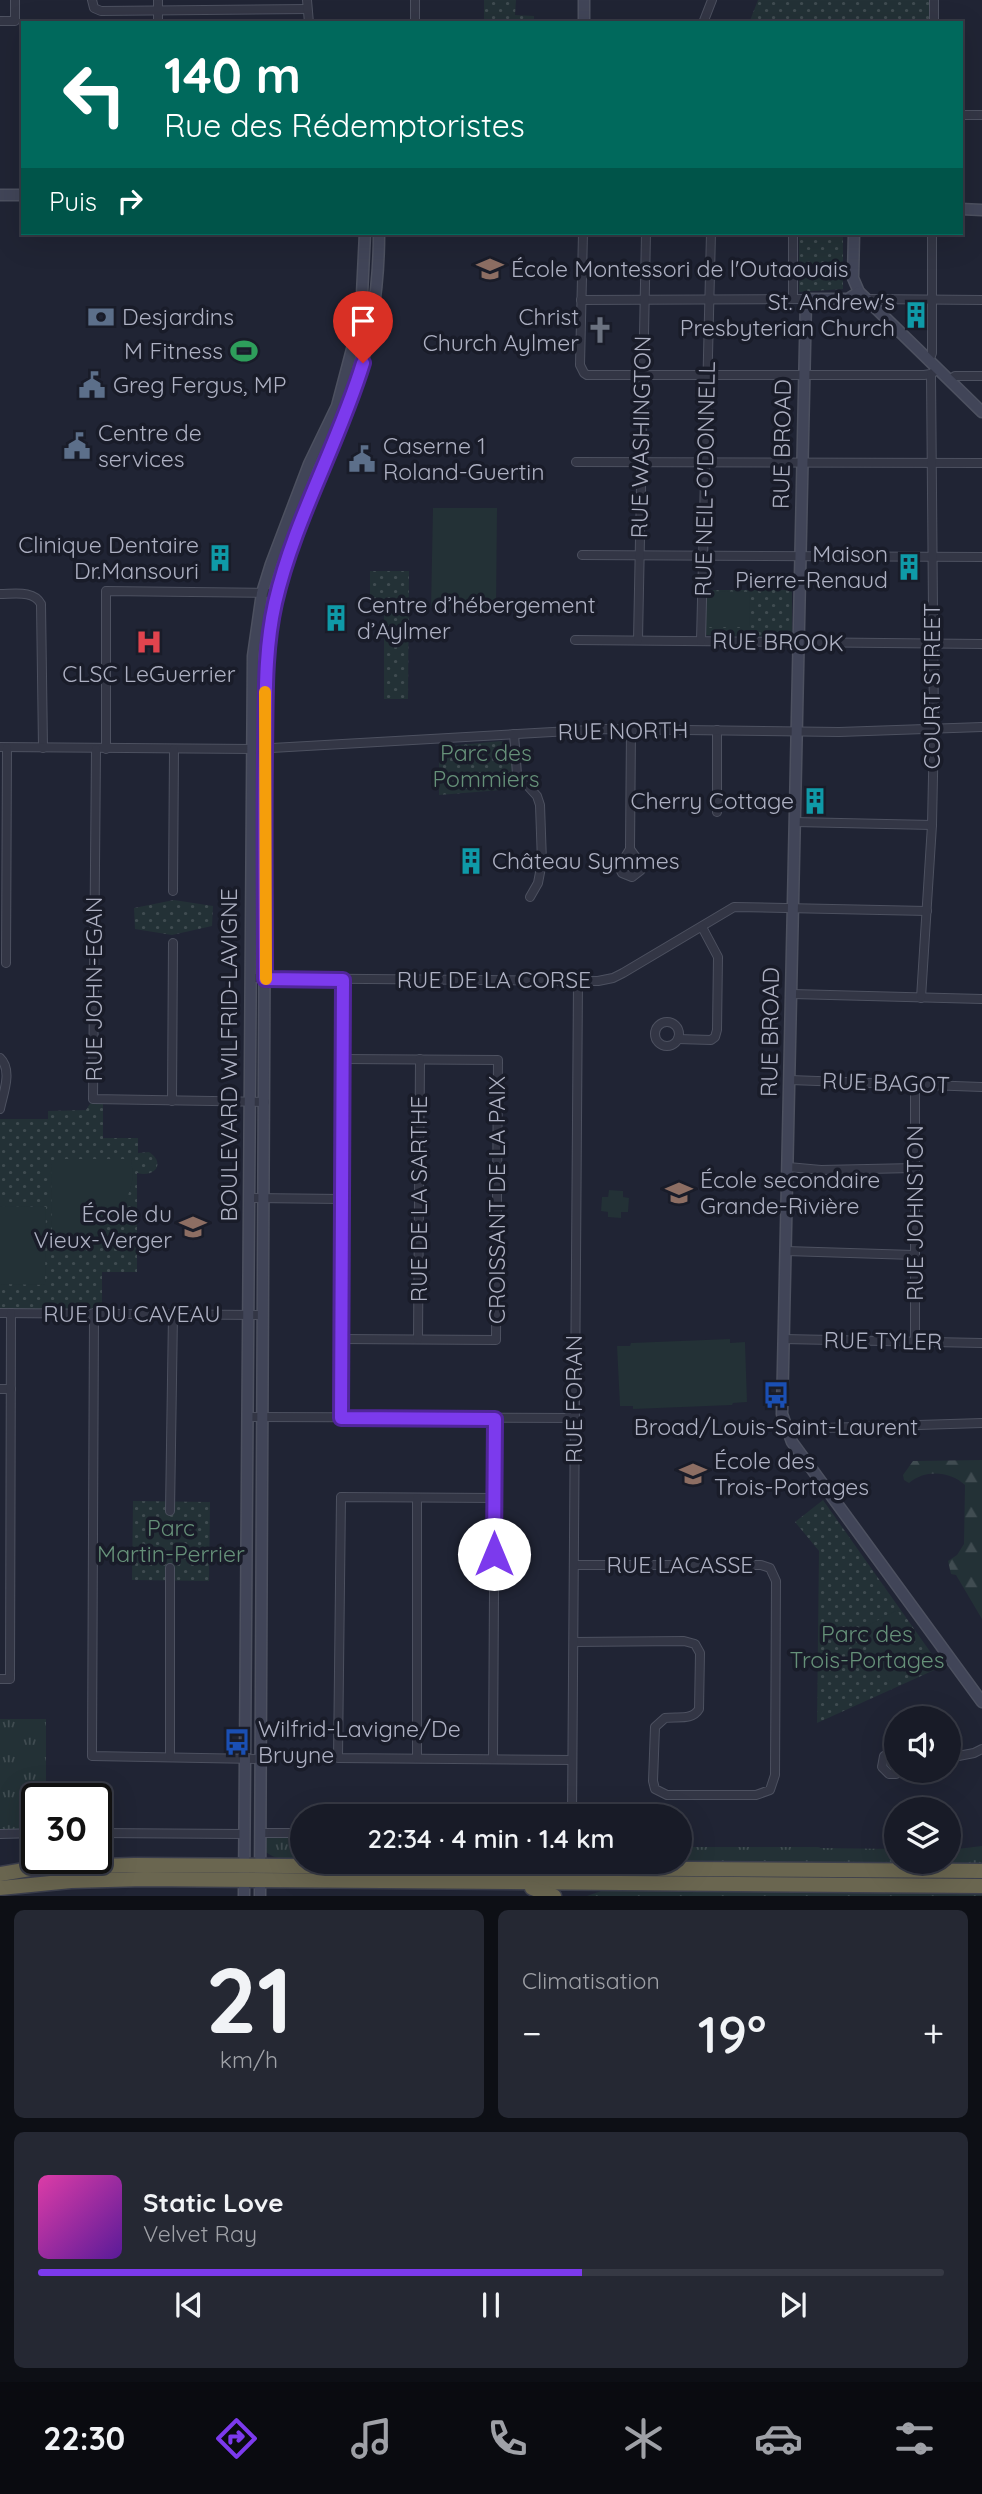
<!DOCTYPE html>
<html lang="fr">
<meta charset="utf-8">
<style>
body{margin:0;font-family:Quicksand,sans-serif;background:#252833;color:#f1f3f6;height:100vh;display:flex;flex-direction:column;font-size:26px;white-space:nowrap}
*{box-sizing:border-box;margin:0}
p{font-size:23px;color:#9fa1a7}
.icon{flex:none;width:38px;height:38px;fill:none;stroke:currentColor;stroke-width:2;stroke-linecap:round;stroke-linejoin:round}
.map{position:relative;height:1896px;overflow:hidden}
.sheet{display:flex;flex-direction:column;gap:14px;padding:14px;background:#0d0f15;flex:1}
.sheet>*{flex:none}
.guide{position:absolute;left:21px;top:21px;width:942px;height:214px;border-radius:0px;box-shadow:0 7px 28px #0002,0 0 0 2px #363944;background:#00695c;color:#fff;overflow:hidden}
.buttons{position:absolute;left:884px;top:1706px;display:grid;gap:14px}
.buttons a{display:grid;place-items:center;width:77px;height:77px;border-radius:50%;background:#181b27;box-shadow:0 7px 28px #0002,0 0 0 2px #363944;font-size:35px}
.speed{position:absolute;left:21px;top:1783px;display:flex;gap:14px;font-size:35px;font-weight:700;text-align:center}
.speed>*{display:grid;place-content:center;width:91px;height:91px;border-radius:50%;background:#181b27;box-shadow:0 7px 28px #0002,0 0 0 2px #363944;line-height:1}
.speed .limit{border:4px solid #111;border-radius:10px;background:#fff;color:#111}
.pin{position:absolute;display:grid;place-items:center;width:60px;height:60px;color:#fff;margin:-72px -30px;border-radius:50% 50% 50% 0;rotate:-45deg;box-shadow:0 0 7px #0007}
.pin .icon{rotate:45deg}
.me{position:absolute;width:77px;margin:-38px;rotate:0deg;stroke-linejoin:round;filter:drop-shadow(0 0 5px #0008)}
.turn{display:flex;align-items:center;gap:24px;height:147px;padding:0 28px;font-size:32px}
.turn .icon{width:91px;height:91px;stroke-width:2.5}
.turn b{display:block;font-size:49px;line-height:60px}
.then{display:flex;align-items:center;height:66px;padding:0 28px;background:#0003;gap:14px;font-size:26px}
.big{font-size:52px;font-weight:600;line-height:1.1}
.sheet .widget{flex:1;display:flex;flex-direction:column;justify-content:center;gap:10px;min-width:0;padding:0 24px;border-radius:10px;background:#252833}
.sheet .dial{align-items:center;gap:0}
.dial b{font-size:91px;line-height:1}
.song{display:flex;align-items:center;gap:21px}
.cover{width:84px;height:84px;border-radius:10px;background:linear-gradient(135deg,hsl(320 70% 55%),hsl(270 70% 35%))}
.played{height:7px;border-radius:4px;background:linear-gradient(90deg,#7c3aed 60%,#363944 60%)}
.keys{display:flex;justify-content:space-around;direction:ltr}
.heat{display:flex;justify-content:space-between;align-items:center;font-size:38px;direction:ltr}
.sheet .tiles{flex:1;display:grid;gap:14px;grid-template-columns:1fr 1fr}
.widget:last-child{grid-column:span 2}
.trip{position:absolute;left:290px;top:1804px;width:402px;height:70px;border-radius:35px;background:#181b27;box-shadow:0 7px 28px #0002,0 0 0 2px #363944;font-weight:600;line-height:70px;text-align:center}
.tab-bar{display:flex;height:112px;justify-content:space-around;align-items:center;background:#0a0b10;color:#9fa1a7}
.tab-bar .icon{width:49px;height:49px}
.tab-bar .selected{color:#7c3aed}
.tab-bar b{font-size:32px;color:#f1f3f6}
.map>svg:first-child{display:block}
</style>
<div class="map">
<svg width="982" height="1896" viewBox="0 0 982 1896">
<defs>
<pattern id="grass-tufts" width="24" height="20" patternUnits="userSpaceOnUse" patternTransform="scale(1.75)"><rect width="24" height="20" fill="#233136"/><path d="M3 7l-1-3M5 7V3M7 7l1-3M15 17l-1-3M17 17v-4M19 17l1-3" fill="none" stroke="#404c51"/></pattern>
<pattern id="forest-firs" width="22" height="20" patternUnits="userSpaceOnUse" patternTransform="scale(1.75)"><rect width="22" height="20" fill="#233136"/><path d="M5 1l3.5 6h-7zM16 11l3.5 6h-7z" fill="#404c51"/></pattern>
<pattern id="park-dots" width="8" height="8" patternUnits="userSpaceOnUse" patternTransform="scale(1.75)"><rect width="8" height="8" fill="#233136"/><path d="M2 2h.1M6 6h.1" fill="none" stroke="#404c51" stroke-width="1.8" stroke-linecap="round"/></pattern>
</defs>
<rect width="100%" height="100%" fill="#202434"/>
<g fill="url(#grass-tufts)">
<path d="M0,1719H46V1799H37V1833L0,1834Z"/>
<path d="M269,1835L303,1836V1859C289,1859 274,1861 264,1850L265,1838Z"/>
<path d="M982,1846V1863L681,1861V1847H818L821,1848L896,1849V1862H948L949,1850Z"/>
<path d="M619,1889L982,1891V1896H587L604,1890Z"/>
</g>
<path fill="url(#forest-firs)" d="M982,1460V1619L956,1575L951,1574L948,1561L957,1555L964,1544L965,1485C950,1471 925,1469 909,1483L904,1480L903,1475L913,1461Z"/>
<g fill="url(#park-dots)">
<path d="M484,0H516L515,15L534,16V23H484Z"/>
<path d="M758,0H931V23H749Z"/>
<path d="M799,233H843V289L799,292Z"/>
<path d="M370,571H409L408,699H384V614L370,613Z"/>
<path d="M702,590H792V637L701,635Z"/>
<path d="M501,741L510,746L513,775L524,788L439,795V751L448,746Z"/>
<path d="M174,900L213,906L212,926L172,935L135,929L134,908Z"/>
<path d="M93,1099H103V1138H138V1153L149,1152C166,1163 155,1178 137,1173V1272H102V1313H0V1119H48V1111L86,1110Z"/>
<path d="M823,1500L941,1667L817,1723L819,1551L795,1522Z"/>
<path d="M133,1501L210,1502L209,1581L132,1580Z"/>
</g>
<g fill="#233136">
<path d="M433,508H497L496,609L431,608Z"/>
<path d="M709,591L750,592L749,627H709Z"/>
<path d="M56,1159H131C132,1166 133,1174 132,1181C125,1220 91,1245 52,1244L51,1165Z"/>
<path d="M609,1190L623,1191V1197L629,1198L628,1212H621V1218L608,1217V1212L601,1211L602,1197H608Z"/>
<path d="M0,1206L46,1207L45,1285L0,1284Z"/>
<path d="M730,1339V1343L745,1342L747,1402L733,1403L732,1405L633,1409V1406H620L617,1346H630L631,1343Z"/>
<path d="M897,1610L926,1664L890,1682L861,1629Z"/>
</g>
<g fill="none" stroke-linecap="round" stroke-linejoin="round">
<defs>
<g id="street">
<path d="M92,0L94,8L101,11L307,9"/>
<path d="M307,0L309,23"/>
<path d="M0,21H15V0"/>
<path d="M158,23V0"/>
<path d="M415,23V0"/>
<path d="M703,23L712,0"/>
<path d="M934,23V0"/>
<path d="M961,115H982"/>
<path d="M583,233L580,365L584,373L587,375H924L931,374L935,371"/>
<path d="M793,233V299"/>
<path d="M865,299L982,300"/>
<path d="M581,300L806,299"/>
<path d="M929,361L932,353V233"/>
<path d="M949,380L955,376H982"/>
<path d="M576,462L982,463"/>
<path d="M582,555L982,557"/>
<path d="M0,594C14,594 34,590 41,604L43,748"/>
<path d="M575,640L982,644"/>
<path d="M638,640L646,233"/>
<path d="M701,641L711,233"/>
<path d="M717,730V812"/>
<path d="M514,734L517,774L537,796L540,805L542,862L538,883L530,897"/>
<path d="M0,747L252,749L606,729L839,732L982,727"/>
<path d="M96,749L93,1099L265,1102"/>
<path d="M106,749V591L278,593"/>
<path d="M795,822L932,825"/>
<path d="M630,849L640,863L641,870L632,877L622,873L619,867L630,849L631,729"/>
<path d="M173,891L174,749"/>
<path d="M6,963L7,748"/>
<path d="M252,978L598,981L613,978L623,973L734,907L927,911"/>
<path d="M792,994L982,999"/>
<path d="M921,998L932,825L934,728L931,374"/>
<circle cx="667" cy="1034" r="12"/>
<path d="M678,1039L711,1040L715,1037L717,1030L718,957L702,927"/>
<path d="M0,1058C13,1070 3,1094 0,1109"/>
<path d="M790,1080L982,1087"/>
<path d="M915,1085V1341"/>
<path d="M172,1101L173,943"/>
<path d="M788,1167L821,1170L914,1168"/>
<path d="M250,1198L342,1199"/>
<path d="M786,1251L914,1255"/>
<path d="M0,1313L263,1315"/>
<path d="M94,1313L92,1756L262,1759"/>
<path d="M341,1339L496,1340L498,1060L343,1059"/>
<path d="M418,1339L420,1059"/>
<path d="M783,1339L982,1343"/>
<path d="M0,1389H11"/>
<path d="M249,1417L575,1418"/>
<path d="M341,1417L343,980"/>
<path d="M787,1432L792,1429L982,1423"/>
<path d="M495,1498L341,1497L338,1758L572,1760"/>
<path d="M170,1511L173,1314"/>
<path d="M574,1565H761L770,1568L776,1581L775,1775L770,1790L756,1795H667L655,1789L653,1781L655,1727L665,1718C677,1716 692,1721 699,1709L700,1653L695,1644L684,1641L574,1642"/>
<path d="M0,1679H10L11,1313"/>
<path d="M896,1753H890L884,1756L882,1767L889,1774H896L901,1771"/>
<path d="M170,1757V1568"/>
<path d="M417,1758V1498"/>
<path d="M948,1758L974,1753L982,1749"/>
<path d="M493,1759L495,1419"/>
<path d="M572,1816L578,982"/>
<path d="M96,1833L244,1834"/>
<path d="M260,1833H303"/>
<path d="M0,1834L37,1833"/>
</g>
<g id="secondary">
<path d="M584,23V0"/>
<path d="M0,195H23"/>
<path d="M961,209L982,210"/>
<path d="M854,233L853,278L859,292L982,412"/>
<path d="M859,292L848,299H806L782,1414L792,1442L982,1702"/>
<path d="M244,1896L253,656L262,593L271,564L309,464L337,406L361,315L365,233"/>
<path d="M260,1896L266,656C271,622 278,590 288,558C308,499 338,444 356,384C372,335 379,285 379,233"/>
</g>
<g id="highway">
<path d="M0,1874L36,1868L134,1865L982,1871"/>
<path d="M0,1888L71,1881L144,1879L982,1886"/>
<path d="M532,1888L554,1896"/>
</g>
</defs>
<use href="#street" stroke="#4d5160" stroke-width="10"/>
<use href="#secondary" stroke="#4d5160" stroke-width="13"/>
<use href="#highway" stroke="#3b3e4c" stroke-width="17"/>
<use href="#street" stroke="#333645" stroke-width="8"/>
<use href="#secondary" stroke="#414558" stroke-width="10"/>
<use href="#highway" stroke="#6a6650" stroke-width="14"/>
</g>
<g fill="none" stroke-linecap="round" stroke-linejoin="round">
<defs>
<path id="route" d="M363,363C338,445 294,520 275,603C264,652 266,701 265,751C264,827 265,903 265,979L343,980L341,1418L495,1419L494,1554"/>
</defs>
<use href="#route" stroke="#51269a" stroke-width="18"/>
<use href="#route" stroke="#7c3aed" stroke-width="12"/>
<path stroke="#f59e0b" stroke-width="12" d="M265,692L266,979"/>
</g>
<defs>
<symbol id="school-bare" viewBox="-9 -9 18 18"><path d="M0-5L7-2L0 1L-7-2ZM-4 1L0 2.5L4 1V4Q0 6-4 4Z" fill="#8d6e63" stroke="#191c29" stroke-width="2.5" paint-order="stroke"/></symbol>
<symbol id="building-bare" viewBox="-9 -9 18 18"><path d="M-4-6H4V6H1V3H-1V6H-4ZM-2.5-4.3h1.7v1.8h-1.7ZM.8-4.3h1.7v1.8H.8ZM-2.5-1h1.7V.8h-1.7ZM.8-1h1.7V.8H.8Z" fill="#0f9aa8" stroke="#191c29" stroke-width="2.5" paint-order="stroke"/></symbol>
<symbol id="bank-bare" viewBox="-9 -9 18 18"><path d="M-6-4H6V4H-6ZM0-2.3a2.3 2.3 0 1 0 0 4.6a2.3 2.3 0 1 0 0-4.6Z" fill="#5c6f8a" stroke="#191c29" stroke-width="2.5" paint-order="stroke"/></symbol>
<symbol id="church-bare" viewBox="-9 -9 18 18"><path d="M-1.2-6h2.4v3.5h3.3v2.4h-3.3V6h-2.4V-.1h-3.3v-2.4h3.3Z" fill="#6b7280" stroke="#191c29" stroke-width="2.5" paint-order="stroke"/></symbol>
<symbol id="stadium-bare" viewBox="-9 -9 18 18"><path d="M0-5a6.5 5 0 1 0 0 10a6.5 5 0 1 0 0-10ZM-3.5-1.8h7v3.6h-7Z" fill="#2e9e5b" stroke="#191c29" stroke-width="2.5" paint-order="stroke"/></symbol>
<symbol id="civic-bare" viewBox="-9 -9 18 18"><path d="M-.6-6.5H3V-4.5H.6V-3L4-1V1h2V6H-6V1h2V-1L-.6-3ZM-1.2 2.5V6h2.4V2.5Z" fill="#5c6f8a" stroke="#191c29" stroke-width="2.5" paint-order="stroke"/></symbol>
<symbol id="hospital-bare" viewBox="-9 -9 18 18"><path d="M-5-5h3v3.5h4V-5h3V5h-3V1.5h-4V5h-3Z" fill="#e0444e" stroke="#191c29" stroke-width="2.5" paint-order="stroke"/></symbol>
<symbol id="bus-bare" viewBox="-9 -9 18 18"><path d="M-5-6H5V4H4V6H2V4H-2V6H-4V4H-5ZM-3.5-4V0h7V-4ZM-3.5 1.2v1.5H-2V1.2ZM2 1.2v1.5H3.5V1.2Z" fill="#1a4fb4" stroke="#191c29" stroke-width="2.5" paint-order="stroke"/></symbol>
</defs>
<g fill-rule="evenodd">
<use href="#school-bare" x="471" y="250" width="38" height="38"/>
<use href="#building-bare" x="897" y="296" width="38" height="38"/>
<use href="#bank-bare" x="82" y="298" width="38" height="38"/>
<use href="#church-bare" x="581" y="311" width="38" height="38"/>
<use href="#stadium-bare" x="225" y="332" width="38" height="38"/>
<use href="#civic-bare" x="73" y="366" width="38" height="38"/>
<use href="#civic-bare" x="58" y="427" width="38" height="38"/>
<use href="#civic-bare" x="343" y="440" width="38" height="38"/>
<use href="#building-bare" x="201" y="539" width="38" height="38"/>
<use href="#building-bare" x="890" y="548" width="38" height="38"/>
<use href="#building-bare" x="317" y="599" width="38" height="38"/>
<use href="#hospital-bare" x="130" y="623" width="38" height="38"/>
<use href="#building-bare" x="796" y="782" width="38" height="38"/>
<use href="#building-bare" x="452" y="842" width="38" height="38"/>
<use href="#school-bare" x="660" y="1174" width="38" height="38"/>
<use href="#school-bare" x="174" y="1208" width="38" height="38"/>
<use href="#bus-bare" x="757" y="1376" width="38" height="38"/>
<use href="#school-bare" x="674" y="1455" width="38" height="38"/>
<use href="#bus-bare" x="218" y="1723" width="38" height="38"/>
</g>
<g text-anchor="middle" stroke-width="7" stroke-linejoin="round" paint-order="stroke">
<g font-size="23" fill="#adb0c2" stroke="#191c29" text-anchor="start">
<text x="511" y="277">École Montessori de l'Outaouais</text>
<text x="895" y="310" text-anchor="end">St. Andrew's<tspan x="895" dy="26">Presbyterian Church</tspan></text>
<text x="122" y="325">Desjardins</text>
<text x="579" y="325" text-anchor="end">Christ<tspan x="579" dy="26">Church Aylmer</tspan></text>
<text x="223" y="359" text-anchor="end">M Fitness</text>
<text x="113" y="393">Greg Fergus, MP</text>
<text x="98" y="441">Centre de<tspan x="98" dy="26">services</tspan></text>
<text x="383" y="454">Caserne 1<tspan x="383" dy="26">Roland-Guertin</tspan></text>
<text x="199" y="553" text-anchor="end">Clinique Dentaire<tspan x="199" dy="26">Dr.Mansouri</tspan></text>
<text x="888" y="562" text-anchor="end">Maison<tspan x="888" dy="26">Pierre-Renaud</tspan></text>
<text x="357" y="613">Centre d’hébergement<tspan x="357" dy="26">d’Aylmer</tspan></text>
<text x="149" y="682" text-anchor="middle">CLSC LeGuerrier</text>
<text x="794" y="809" text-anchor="end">Cherry Cottage</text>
<text x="492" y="869">Château Symmes</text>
<text x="700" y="1188">École secondaire<tspan x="700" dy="26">Grande-Rivière</tspan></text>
<text x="172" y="1222" text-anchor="end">École du<tspan x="172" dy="26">Vieux-Verger</tspan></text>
<text x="776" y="1435" text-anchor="middle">Broad/Louis-Saint-Laurent</text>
<text x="714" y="1469">École des<tspan x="714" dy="26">Trois-Portages</tspan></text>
<text x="258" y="1737">Wilfrid-Lavigne/De<tspan x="258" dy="26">Bruyne</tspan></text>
</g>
<g font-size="23" fill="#adb0c2" stroke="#191c29">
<text transform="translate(641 437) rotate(-89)" y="8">RUE WASHINGTON</text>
<text transform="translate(782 444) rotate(-89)" y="8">RUE BROAD</text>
<text transform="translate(705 479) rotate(-89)" y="8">RUE NEIL-O'DONNELL</text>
<text transform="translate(778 642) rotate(1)" y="8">RUE BROOK</text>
<text transform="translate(932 686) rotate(-90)" y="8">COURT STREET</text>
<text transform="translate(623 731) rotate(-1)" y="8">RUE NORTH</text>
<text x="494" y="988">RUE DE LA CORSE</text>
<text transform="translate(94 989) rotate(-90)" y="8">RUE JOHN-EGAN</text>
<text transform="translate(770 1032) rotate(-89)" y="8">RUE BROAD</text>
<text transform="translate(229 1055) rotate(-90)" y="8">BOULEVARD WILFRID-LAVIGNE</text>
<text transform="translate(886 1083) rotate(2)" y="8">RUE BAGOT</text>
<text transform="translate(419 1199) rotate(-90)" y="8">RUE DE LA SARTHE</text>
<text transform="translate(497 1200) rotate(-90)" y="8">CROISSANT DE LA PAIX</text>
<text transform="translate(915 1213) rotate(-90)" y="8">RUE JOHNSTON</text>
<text x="132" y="1322">RUE DU CAVEAU</text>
<text transform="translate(883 1341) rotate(1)" y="8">RUE TYLER</text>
<text transform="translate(574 1399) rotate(-90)" y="8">RUE FORAN</text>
<text x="680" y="1573">RUE LACASSE</text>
</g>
<g font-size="23" fill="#669179" stroke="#191c29">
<text x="486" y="761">Parc des<tspan x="486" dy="26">Pommiers</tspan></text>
<text x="171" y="1536">Parc<tspan x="171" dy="26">Martin-Perrier</tspan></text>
<text x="867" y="1642">Parc des<tspan x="867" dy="26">Trois-Portages</tspan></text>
</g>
</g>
</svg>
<div class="buttons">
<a><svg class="icon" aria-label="sound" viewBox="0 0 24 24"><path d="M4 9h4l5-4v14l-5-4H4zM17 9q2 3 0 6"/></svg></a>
<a><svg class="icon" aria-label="layers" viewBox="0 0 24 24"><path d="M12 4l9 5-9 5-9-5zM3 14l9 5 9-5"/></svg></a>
</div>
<div class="speed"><div class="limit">30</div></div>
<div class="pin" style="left:363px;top:363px;background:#d93025"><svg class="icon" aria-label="arrive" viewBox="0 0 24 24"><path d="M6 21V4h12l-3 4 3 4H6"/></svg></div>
<svg class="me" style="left:494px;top:1554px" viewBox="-20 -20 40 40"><circle r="19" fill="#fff"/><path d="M0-13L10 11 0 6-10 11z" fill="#7c3aed"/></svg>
<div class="trip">22:34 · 4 min · 1.4 km</div>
<div class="guide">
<div class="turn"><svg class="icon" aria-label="left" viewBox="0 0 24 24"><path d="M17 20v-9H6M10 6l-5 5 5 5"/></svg><div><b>140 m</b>Rue des Rédemptoristes</div></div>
<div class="then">Puis<svg class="icon" aria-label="right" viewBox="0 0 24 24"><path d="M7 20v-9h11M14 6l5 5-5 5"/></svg></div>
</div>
</div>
<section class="sheet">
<div class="tiles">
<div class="widget dial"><b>21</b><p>km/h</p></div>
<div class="widget"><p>Climatisation</p>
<div class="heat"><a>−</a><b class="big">19°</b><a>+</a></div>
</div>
<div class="widget">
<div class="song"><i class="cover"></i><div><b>Static Love</b><p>Velvet Ray</p></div></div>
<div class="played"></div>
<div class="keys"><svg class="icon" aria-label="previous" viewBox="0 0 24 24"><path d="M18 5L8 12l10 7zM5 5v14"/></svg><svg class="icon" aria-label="pause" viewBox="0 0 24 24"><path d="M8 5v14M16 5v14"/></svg><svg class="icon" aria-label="next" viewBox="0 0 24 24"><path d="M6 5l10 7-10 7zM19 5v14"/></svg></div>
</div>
</div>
</section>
<nav class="tab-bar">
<b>22:30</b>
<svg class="icon selected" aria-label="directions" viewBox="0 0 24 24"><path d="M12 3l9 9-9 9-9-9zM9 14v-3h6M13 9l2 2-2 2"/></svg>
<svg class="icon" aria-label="music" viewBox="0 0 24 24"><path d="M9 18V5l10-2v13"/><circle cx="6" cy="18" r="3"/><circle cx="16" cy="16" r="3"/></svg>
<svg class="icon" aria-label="phone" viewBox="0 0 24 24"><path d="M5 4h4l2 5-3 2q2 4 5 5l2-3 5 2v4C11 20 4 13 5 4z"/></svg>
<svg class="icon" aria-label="climate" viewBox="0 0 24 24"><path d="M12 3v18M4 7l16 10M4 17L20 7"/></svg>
<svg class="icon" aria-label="car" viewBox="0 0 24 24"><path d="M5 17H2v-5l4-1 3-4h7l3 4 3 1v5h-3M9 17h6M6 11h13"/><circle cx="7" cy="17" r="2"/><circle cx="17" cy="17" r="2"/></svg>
<svg class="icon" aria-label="filters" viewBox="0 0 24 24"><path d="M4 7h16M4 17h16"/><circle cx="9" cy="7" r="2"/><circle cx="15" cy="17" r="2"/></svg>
</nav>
